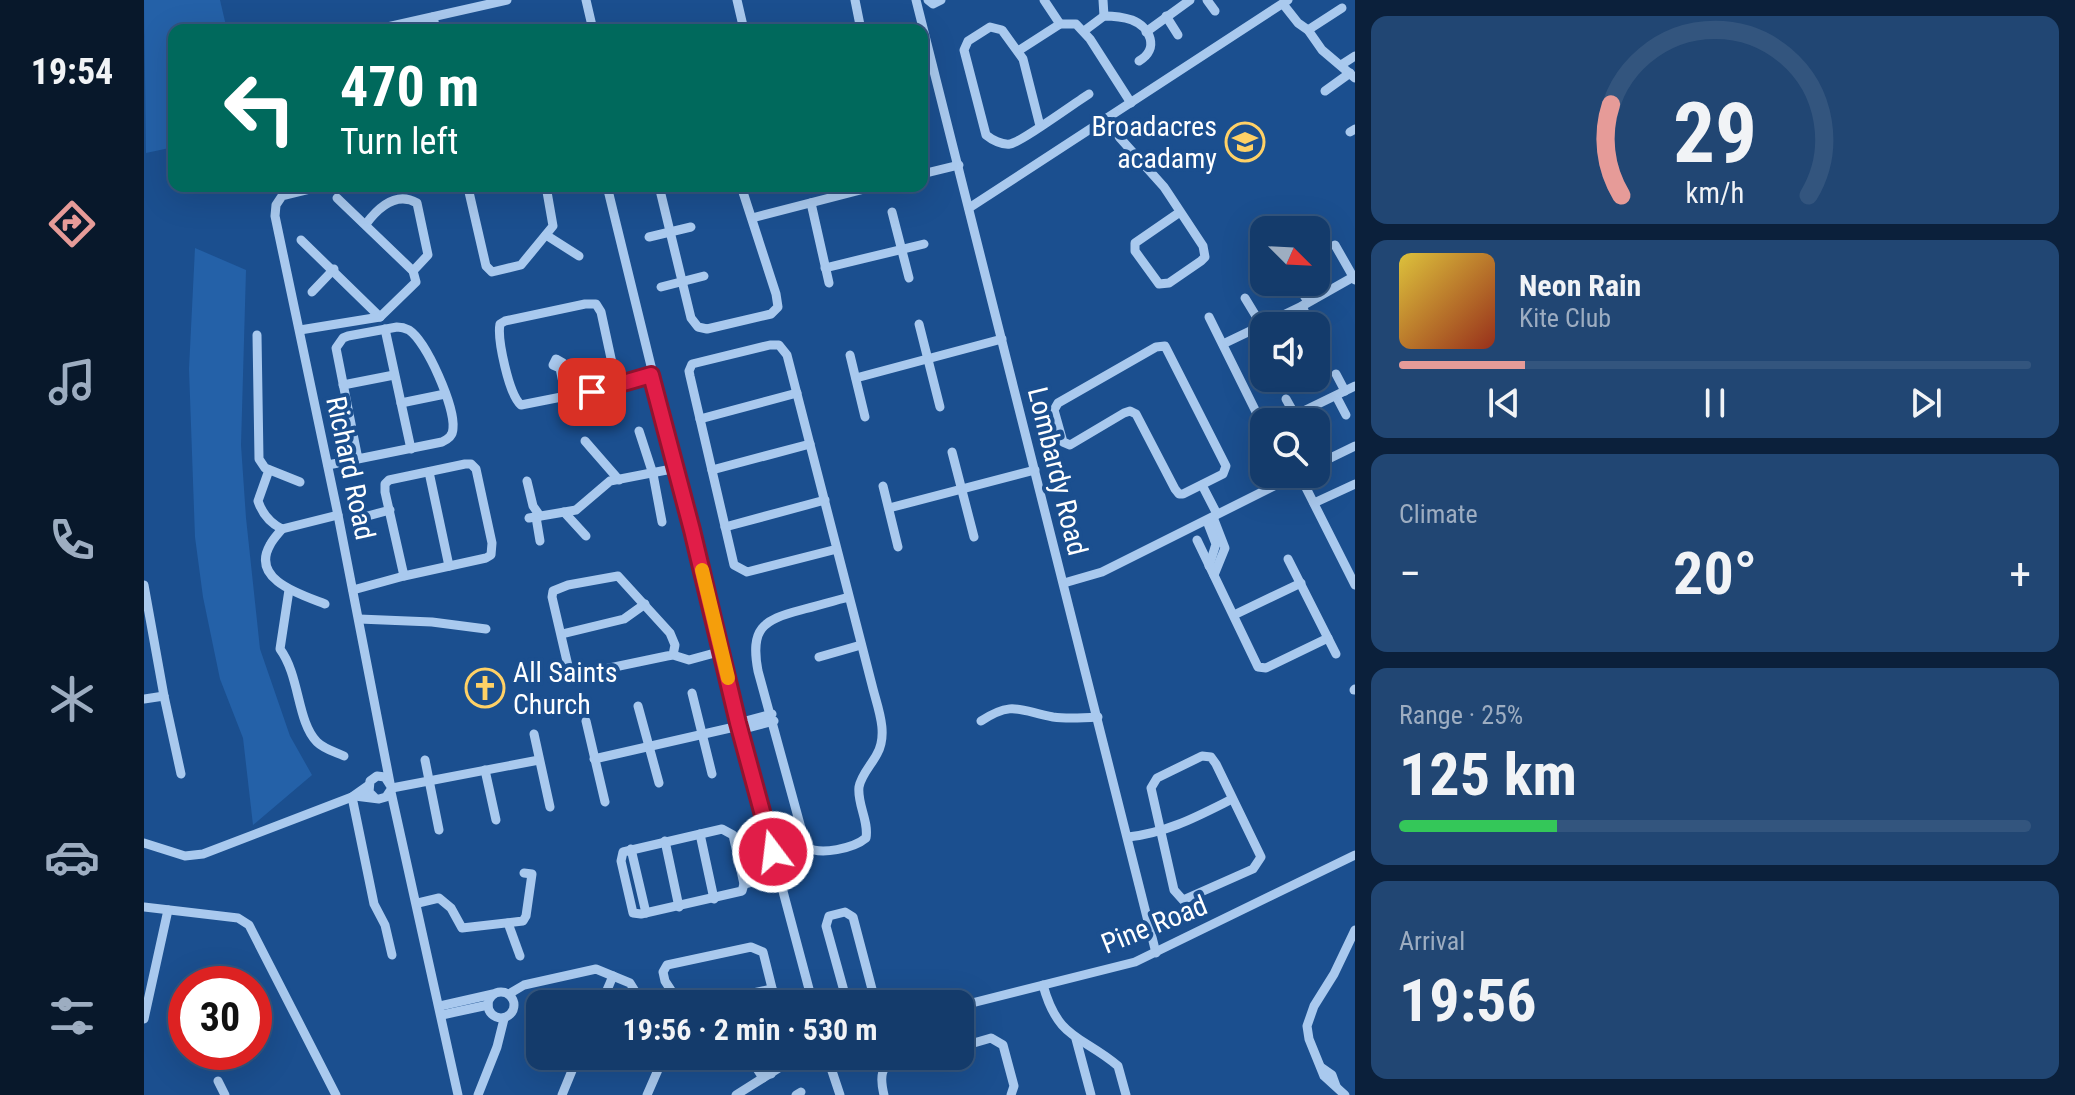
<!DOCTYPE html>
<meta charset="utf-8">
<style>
body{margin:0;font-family:"Roboto Condensed",sans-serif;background:#214673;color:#f1f3f6;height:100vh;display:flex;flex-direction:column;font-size:30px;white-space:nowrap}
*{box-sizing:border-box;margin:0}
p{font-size:26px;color:#9dadc1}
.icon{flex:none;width:44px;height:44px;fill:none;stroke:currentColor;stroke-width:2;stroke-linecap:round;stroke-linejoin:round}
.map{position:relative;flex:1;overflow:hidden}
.details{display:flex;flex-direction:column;gap:16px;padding:16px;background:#0b203b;width:720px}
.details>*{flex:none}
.banner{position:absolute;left:24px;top:24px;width:760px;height:168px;border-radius:16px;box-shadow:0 8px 32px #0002,0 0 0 2px #33557e;background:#00695c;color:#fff;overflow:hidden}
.needle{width:52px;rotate:114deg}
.fabs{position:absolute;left:1106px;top:216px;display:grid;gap:16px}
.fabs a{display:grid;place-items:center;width:80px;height:80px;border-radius:16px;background:#143b6b;box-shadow:0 8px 32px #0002,0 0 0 2px #33557e;font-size:40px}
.speed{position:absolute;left:24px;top:966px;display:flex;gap:16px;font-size:40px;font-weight:700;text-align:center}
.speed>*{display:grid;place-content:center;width:104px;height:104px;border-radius:50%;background:#143b6b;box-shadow:0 8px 32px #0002,0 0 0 2px #33557e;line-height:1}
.speed .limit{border:12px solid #d22;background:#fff;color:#111}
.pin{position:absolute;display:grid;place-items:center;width:68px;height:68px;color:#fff;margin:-34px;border-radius:16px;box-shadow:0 4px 12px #0006}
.me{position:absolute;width:88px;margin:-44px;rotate:345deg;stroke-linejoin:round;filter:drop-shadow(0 0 6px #0008)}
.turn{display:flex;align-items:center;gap:28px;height:168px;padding:0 40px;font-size:36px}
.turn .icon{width:104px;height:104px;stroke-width:2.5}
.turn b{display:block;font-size:56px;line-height:68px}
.big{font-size:60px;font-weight:700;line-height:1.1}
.details .widget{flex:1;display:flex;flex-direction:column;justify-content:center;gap:12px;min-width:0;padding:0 28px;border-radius:16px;background:#214673}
.details .dial{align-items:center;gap:0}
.dial svg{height:208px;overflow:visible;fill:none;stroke:#33557e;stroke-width:7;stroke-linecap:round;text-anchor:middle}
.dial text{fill:#f1f3f6;stroke:none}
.song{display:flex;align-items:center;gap:24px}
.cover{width:96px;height:96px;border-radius:12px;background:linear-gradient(135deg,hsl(50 70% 55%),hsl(10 70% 35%))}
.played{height:8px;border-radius:4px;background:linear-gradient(90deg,#e69b98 20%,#33557e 20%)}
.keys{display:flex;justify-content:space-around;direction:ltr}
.heat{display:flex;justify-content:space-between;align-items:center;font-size:44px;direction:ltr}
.charge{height:12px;border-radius:6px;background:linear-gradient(90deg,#34c759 25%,#33557e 0)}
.trip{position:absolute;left:382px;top:990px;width:448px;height:80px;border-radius:16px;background:#143b6b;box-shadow:0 8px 32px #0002,0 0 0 2px #33557e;font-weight:700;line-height:80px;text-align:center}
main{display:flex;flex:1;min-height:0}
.tabs{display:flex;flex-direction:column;width:144px;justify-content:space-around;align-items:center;background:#08182b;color:#9dadc1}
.tabs .icon{width:56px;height:56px}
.tabs .on{color:#e69b98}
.tabs b{font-size:36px;color:#f1f3f6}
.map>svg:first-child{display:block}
</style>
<main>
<nav class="tabs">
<b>19:54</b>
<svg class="icon on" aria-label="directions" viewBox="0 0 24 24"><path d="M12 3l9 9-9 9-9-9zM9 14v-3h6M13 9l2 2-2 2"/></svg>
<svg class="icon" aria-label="music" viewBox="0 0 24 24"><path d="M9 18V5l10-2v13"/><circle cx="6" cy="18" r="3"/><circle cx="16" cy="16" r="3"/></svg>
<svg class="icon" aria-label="phone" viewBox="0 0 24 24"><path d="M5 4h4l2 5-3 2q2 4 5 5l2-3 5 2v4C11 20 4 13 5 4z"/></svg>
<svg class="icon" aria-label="climate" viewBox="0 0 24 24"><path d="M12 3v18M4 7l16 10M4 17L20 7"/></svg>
<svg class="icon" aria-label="car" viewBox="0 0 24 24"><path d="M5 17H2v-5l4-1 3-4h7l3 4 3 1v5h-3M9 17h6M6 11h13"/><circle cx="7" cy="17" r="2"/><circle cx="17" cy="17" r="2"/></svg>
<svg class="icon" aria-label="filters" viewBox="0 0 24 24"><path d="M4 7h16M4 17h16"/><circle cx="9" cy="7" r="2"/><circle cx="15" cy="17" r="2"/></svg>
</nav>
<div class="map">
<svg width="1211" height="1095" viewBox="0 0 1211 1095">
<rect width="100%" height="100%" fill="#1b4f8f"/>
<g fill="#2461a8">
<path d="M0,0H76L83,30H30V147L2,153Z"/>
<path d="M51,248L102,270L97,445L102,518L116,649L146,736L168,775L109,825L99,738L76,679L59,597L51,537L45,369Z"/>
</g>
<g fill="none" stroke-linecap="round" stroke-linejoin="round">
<g stroke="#a9c9ee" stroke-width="9">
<path d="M442,0L449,30"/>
<path d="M593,0L600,30"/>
<path d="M711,0L717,30"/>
<path d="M772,0L1012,953"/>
<path d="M784,0L789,4L797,0"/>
<path d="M900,0L916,24"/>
<path d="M959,0L960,16"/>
<path d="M1063,0L1071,11"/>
<path d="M1139,4L1154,23L1164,30L1178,50L1211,78"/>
<path d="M1022,16L1034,35"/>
<path d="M289,17L292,30"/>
<path d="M230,30L363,0"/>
<path d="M1164,30L1198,8"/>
<path d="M940,31L960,16C969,16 979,17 988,20C1006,27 1016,49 995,61"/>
<path d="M1002,32L1046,0"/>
<path d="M874,51L916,24H932L946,39L987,103"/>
<path d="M1197,65L1211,56"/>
<path d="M1181,91L1206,73"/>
<path d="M963,118L976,138L1020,187L1024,193L1059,246L1061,257L1057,261L1025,283L1015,284L991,251V243L1036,212"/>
<path d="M896,126L879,59L858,30L846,27L824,41L820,50L842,135C848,140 858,145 866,144C876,143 932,102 945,94"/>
<path d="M1206,132L1211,129"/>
<path d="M778,174L815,165"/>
<path d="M179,186L138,196L132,205L131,216L194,515L246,783"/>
<path d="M328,186L325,192L342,266L348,272L377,265L409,226L402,186"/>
<path d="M463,186L595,726L669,1004"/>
<path d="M515,186L547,318L554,327L563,329L627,314L634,307L632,294L597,186"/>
<path d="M494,188L500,186"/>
<path d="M667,203L685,283"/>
<path d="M825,208L1144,0"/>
<path d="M748,212L765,278"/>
<path d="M608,218L732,186"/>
<path d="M222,224C234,208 252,191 273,203L284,255L269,271"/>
<path d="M402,235L435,256"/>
<path d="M505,237L547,227"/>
<path d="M157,240L236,317"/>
<path d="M1191,245L1211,280"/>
<path d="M681,268L780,244"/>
<path d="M1152,282L1164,302"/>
<path d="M517,287L560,276"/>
<path d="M168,292L190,269"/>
<path d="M1101,298L1118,326"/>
<path d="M1158,306L1167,326"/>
<path d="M1065,317L1120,428"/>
<path d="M775,324L796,407"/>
<path d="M241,329L267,449"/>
<path d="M156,330L236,317L272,282L269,271L193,198"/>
<path d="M1109,331L1120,353"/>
<path d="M113,335L115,459L121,468L156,482"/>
<path d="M1172,336L1173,338"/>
<path d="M1079,344L1158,306L1211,276"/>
<path d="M1021,346L1082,466L1079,474L1039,494H1035L1031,489L992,414L986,411L980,413L926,445L919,442L910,410L914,403L1012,347Z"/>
<path d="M706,355L721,417"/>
<path d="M416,368L409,365L412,359L419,363L416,368L422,397"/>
<path d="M1192,374L1201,391"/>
<path d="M712,378L858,339"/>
<path d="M199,385L250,375"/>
<path d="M473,386L457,312L452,304H441L361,321L356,324C353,339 365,395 377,405L473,386L507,375"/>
<path d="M1192,396L1202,415"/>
<path d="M1142,399L1151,415"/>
<path d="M257,403L301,394"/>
<path d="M556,419L653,393"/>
<path d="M1137,422L1211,386"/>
<path d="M495,431L509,474L518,522"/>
<path d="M441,441L475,480"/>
<path d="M808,452L830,537"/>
<path d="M321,464H327L332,469L348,543L347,555L342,558L260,576L241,492V484L245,480Z"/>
<path d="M184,465L298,442C304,439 309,436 309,428C311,407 283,342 265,330C261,328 258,327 253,327L204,336L199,338L192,348L214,459"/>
<path d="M1172,465L1211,446"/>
<path d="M125,470L114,501C118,513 126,523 138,529L194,515"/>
<path d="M568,470L666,444"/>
<path d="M285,472L305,566"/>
<path d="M1155,474L1211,585"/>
<path d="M383,481L389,506L396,516"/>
<path d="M1058,485L1073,514"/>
<path d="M739,486L754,547"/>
<path d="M1170,503L1211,484"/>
<path d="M745,508L891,470"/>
<path d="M420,512L442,536"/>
<path d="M220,517L246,510"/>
<path d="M392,517L396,541"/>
<path d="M1069,517L1081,548L1070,575"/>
<path d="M385,518L432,510L466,481L533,468"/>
<path d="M1063,521L1072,544L1065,566"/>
<path d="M581,527L681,500"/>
<path d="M138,529C134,534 129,539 126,545C106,580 158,595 181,604"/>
<path d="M1053,540L1114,667L1122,668L1184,638"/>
<path d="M693,549L603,572L590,565L546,376L545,371L548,364L626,345H635L643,355L728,685C733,706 745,733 733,754C728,764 717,775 715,787C713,804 725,821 722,838C710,848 676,856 663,847L660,839L614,671C606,629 618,620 657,610C673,606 689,601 705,597"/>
<path d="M1144,559L1192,654"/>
<path d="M920,583L958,572L1154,474"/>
<path d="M0,585L20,696L37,774"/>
<path d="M145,590L136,649C156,676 153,722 173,742C180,749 191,752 200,756"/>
<path d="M209,590L260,576"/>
<path d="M1090,615L1157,583"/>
<path d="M215,619L288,622L342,629"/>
<path d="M418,634L480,619L501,604"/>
<path d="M529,655L531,645L526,633L474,576L424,585L409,591L408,597L425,670L432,675L523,656L529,655L545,660L578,651"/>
<path d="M675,657L717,645"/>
<path d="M1210,690L1211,689"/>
<path d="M548,693L568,774"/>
<path d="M0,699L20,696"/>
<path d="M494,706L515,783"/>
<path d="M442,721L461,802"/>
<path d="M837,721C869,700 876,711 909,717C923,719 939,718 954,717"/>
<path d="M594,723L628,714"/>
<path d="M596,730L630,721"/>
<path d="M390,734L406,807"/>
<path d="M1058,756L1067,757L1072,764L1117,857L1109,869L1039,900L1030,890L1007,788L1013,778Z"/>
<path d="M450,759L595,726"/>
<path d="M281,760L295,830"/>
<path d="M341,770L352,820"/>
<path d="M248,788L395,760"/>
<path d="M247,792L314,1095"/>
<path d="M211,796L235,799L242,797L248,788L241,777L233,776L226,781L225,792L231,798"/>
<path d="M208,797L230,904L241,925L248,955"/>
<path d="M578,829L589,835L600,884L598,891L497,914L489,913L477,861L479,852Z"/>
<path d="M556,834L570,899"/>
<path d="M984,837C1023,833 1054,816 1088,799"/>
<path d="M521,841L535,907"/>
<path d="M0,843L41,856L59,854L208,797L225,785"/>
<path d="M487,849L502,913"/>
<path d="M593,852L627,844"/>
<path d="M594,859L629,852"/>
<path d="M600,884L622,879"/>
<path d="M274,903L295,898L307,908L318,928L379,921L382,916L388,874L380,873"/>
<path d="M0,907L94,918L105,925L192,1095"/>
<path d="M364,923L376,956"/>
<path d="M899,985C914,1040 937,1035 974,1066L982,1095"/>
<circle cx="357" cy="1005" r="13"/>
<path d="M729,993L709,997L700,991L682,926L685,916L701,912L709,917L729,993L731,1004"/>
<path d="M365,994L380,985L452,969L486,983L499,1004"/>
<path d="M457,1004L469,976"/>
<path d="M536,1004L521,981L519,972L523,965L607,947L619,952L632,1004"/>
<path d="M575,1004L586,998L628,989"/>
<path d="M296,1006L349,994"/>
<path d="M816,1006L991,962L1211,855"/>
<path d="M298,1015L344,1005"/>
<path d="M0,1019L24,910"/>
<path d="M932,1039L947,1095"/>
<path d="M816,1047L847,1038L859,1045L870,1086L867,1095"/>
<path d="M571,1056L577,1059L585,1056"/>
<path d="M605,1056L619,1078"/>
<path d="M615,1056L627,1074"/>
<path d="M683,1056L696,1095"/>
<path d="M1178,1068L1188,1075L1192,1086"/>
<path d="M74,1081L81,1095"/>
<path d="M334,1095L353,1047L360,1019"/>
<path d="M418,1095L434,1056"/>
<path d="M503,1095L520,1056"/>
<path d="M592,1095L654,1056"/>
<path d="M652,1095L657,1092"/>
<path d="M740,1095C731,1058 749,1064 779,1056"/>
<path d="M1201,1095L1180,1076L1165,1039L1163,1026L1170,1006L1190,974L1211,930"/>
</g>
</g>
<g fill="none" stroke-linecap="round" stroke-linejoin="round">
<defs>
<path id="route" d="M448,392L507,375L548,530L594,723L629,852"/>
</defs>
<use href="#route" stroke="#92132f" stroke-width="20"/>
<use href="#route" stroke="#e11d48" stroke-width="14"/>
<path stroke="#f59e0b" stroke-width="14" d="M558,570L584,678"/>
</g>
<defs>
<symbol id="school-ring" viewBox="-11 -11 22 22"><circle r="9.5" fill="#1b4f8f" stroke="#ffd166" stroke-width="1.5"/><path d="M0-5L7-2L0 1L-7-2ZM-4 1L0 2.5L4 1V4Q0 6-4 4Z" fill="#ffd166"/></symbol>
<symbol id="church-ring" viewBox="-11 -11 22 22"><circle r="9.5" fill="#1b4f8f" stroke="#ffd166" stroke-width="1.5"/><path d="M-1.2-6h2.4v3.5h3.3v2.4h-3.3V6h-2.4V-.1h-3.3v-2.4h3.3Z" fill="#ffd166"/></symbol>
</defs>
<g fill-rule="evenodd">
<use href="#school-ring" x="1079" y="120" width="44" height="44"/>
<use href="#church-ring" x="319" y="666" width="44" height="44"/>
</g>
<g text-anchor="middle" stroke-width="8" stroke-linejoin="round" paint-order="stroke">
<g font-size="28" fill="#fff" stroke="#1b4f8f" text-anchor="end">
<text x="1073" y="136">Broadacres<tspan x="1073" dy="32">acadamy</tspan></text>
<text x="369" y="682" text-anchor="start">All Saints<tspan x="369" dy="32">Church</tspan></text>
</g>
<g font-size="28" fill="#fff" stroke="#1b4f8f">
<text transform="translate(207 468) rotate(78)" y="10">Richard Road</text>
<text transform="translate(914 471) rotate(76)" y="10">Lombardy Road</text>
<text transform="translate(1010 924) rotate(-22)" y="10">Pine Road</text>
</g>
</g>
</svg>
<div class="fabs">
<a><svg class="needle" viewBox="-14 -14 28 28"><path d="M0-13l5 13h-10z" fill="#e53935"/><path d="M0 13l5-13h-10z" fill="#9dadc1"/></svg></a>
<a><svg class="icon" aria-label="sound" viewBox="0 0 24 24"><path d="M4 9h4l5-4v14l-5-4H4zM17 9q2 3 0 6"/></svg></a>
<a><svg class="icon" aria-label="search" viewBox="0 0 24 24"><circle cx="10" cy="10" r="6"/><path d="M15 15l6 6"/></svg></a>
</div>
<div class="speed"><div class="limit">30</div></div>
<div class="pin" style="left:448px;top:392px;background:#d93025"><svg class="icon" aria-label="arrive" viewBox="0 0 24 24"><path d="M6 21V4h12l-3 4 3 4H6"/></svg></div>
<svg class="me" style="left:629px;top:852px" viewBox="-20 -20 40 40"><circle r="17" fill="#e11d48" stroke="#fff" stroke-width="3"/><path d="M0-11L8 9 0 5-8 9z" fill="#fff"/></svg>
<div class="trip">19:56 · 2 min · 530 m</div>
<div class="banner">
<div class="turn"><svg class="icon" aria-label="left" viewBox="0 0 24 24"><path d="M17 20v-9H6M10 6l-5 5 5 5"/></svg><div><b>470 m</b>Turn left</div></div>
</div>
</div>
<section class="details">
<div class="widget dial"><svg viewBox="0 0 100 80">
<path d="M14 69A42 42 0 1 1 86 69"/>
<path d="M14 69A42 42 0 0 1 10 34" stroke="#e69b98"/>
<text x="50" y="56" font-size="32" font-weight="700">29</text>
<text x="50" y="72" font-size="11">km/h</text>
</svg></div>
<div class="widget">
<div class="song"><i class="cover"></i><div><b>Neon Rain</b><p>Kite Club</p></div></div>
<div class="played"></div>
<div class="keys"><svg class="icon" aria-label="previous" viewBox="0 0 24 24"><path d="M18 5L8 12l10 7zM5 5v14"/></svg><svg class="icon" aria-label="pause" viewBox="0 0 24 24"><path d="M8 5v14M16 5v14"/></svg><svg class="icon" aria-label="next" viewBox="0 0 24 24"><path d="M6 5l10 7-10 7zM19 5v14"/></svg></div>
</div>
<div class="widget"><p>Climate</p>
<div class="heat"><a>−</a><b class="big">20°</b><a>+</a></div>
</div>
<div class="widget"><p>Range · 25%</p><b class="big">125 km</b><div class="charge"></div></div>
<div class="widget"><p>Arrival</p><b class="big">19:56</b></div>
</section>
</main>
